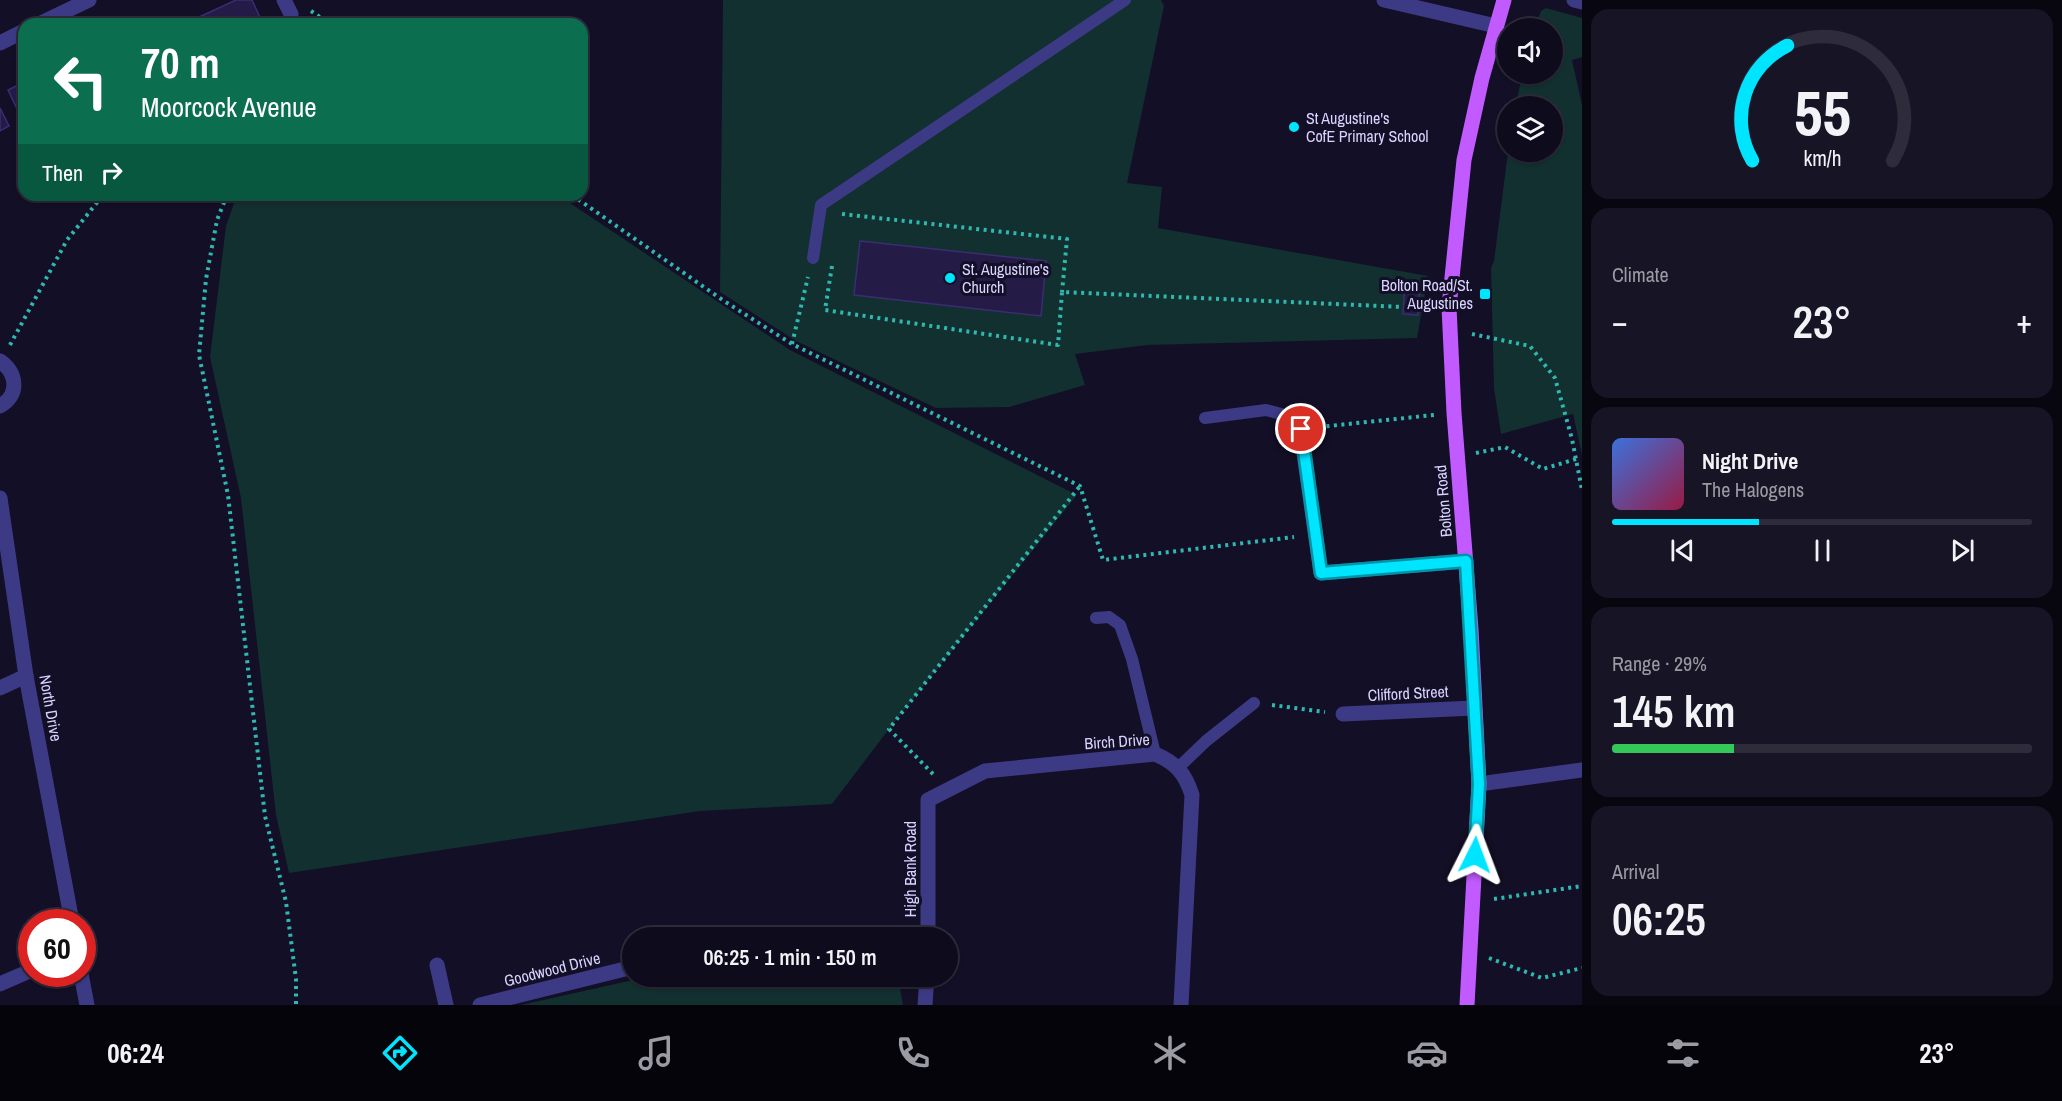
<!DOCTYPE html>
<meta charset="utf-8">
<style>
body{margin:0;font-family:"Archivo Narrow",sans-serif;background:#171425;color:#f1f3f6;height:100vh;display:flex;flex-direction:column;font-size:22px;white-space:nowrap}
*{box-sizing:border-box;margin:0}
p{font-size:20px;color:#9b9ba3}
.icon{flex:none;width:33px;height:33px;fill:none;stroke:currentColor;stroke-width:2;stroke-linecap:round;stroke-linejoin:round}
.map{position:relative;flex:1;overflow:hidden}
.side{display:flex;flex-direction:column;gap:9px;padding:9px;background:#08060f;width:480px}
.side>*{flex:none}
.top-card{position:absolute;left:18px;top:18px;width:570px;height:183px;border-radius:18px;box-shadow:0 2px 4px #0004,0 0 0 2px #2e2b3b;background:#0b6e4f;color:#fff;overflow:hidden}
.controls{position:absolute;left:1497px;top:18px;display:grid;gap:12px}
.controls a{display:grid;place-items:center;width:66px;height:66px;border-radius:50%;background:#0e0b1c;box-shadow:0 2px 4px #0004,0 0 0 2px #2e2b3b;font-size:30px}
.speed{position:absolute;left:18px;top:909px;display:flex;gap:12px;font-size:30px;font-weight:700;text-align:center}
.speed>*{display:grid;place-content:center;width:78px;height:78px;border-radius:50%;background:#0e0b1c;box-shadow:0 2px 4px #0004,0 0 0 2px #2e2b3b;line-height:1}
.speed .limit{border:9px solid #d22;background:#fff;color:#111}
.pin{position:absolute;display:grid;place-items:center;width:51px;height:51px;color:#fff;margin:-26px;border:3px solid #fff;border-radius:50%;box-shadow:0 2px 6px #0007}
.me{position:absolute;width:66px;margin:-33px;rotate:3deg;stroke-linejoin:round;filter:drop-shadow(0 0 4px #0008)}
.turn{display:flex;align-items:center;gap:21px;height:126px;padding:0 24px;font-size:27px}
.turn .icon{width:78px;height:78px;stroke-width:2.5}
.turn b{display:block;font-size:42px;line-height:51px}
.then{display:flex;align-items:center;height:57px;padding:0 24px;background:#0003;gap:12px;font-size:22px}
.big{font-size:45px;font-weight:600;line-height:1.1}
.side .widget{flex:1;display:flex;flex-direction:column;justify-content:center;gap:9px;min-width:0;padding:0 21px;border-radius:18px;background:#171425}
.side .dial{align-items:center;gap:0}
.dial svg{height:156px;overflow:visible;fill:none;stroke:#2e2b3b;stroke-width:7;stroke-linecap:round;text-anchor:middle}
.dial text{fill:#f1f3f6;stroke:none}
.song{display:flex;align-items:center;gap:18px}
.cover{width:72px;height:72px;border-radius:9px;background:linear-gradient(135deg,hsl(220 70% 55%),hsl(340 70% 35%))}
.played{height:6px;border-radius:3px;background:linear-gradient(90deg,#00e5ff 35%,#2e2b3b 35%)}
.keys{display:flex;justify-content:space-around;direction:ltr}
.heat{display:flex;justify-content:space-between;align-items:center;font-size:33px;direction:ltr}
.charge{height:9px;border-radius:4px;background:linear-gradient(90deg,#34c759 29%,#2e2b3b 0)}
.trip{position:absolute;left:622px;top:927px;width:336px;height:60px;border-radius:30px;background:#0e0b1c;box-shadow:0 2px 4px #0004,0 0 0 2px #2e2b3b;font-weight:600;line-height:60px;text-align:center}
.dock{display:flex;height:96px;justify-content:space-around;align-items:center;background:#06040b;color:#9b9ba3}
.dock .icon{width:42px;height:42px}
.dock .active{color:#00e5ff}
.dock b{font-size:27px;color:#f1f3f6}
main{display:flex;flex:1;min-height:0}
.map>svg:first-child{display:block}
</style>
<main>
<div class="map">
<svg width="1582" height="1005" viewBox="0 0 1582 1005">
<rect width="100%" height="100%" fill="#130f26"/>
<g fill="#12302f">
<path d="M723,0H1161L1164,6L1127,183L1162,187L1158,228L1428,276L1417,338L1147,345L1075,354L1085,385L1009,407L936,408L796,341L720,292Z"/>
<path d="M1546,8L1582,18V57L1572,60L1582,105V455L1573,414L1501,434L1494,388L1491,268L1494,261L1508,152H1552V106H1516L1522,74H1552V28H1534L1541,11Z"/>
<path d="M237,195H558L790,350L1077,495L889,729L832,804L700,811L289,873L276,815L241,498L210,357L226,226Z"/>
<path d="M745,976L885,977L900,989L903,1005H521L633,980Z"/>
</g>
<g fill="#241b47" stroke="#3b2d73" stroke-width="1.5">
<path d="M236,0H252L263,24H184Z"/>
<path d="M24,82V117L22,119L8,90Z"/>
<path d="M0,108L9,126L0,131Z"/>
<path d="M860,241L1046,261L1041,316L854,295Z"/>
<path d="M1405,281L1420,282L1418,315L1403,314Z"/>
</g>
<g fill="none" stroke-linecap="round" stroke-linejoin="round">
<g stroke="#2fb8b0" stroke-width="4" stroke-dasharray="3 4.5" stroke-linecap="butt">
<path d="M311,11L330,24"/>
<path d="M227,195L217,220L206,279L199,355L228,495L265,816L286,902L296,979V1005"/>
<path d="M572,195L724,301L792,344L1080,486L1103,560L1294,537"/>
<path d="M842,214L1067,239L1062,292"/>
<path d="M832,266L825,310L1058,345L1062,292L1403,307"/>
<path d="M1418,308H1429"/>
<path d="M1472,334L1530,346L1555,378L1572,439L1582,490"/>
<path d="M792,344L808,277"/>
<path d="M10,345L67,240L103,195"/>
<path d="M1319,427L1434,415"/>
<path d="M1476,453L1505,447L1543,469L1576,459"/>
<path d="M1272,705L1325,712"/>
<path d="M933,774L889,729L1080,486"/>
<path d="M1494,899L1582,886"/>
<path d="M1489,958L1542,978L1582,968"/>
</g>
<g stroke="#3d3a85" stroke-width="12">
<path d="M813,258L821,205L1125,0"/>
<path d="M1205,418L1266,410L1299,419"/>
<path d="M1096,618L1109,617L1120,625L1132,659L1155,754"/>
<path d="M1179,767L1206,741L1254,703"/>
</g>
<g stroke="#3d3a85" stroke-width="15">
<path d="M284,0L291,14"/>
<path d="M1384,0L1496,26"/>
<path d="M1574,0L1582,2"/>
<path d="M39,24L89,0"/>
<path d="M0,43L24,31"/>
<path d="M0,361C17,373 20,395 0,406"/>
<path d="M1299,419L1321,573L1466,561"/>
<path d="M0,498L26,676L72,922"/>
<path d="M0,688L26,676"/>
<path d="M1343,714L1474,708"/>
<path d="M1479,784L1582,770"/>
<path d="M928,938V800L985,771L1155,754C1176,763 1185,773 1192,795L1181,1005"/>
<path d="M437,965L446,1005"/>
<path d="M81,974L87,1005"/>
<path d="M0,984L32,970"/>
<path d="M480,1005L633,967"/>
<path d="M925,1005L927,976"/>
</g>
<path stroke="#c25bff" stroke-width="15" d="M1467,1005L1479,784L1471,629L1454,413L1449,307L1464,160L1482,78L1504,0"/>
</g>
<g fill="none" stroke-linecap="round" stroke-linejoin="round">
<defs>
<path id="route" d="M1301,429L1321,573L1466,561L1479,784L1475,855"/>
</defs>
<use href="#route" stroke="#0095a6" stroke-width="15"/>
<use href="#route" stroke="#00e5ff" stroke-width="10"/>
</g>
<g fill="#00e5ff" stroke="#130f26" stroke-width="2">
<circle cx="1294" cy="127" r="6"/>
<circle cx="950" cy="278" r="6"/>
<rect x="1479" y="288" width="12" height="12" rx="3"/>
</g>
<g text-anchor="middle" stroke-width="6" stroke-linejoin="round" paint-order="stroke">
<g font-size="16" fill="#d9d4ff" stroke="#130f26" text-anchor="start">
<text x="1306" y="124">St Augustine's<tspan x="1306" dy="18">CofE Primary School</tspan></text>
<text x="962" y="275">St. Augustine's<tspan x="962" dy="18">Church</tspan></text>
<text x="1473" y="291" text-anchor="end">Bolton Road/St.<tspan x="1473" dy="18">Augustines</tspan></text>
</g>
<g font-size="16" fill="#d9d4ff" stroke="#130f26">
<text transform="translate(1443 501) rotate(-95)" y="6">Bolton Road</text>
<text transform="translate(1408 693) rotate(-3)" y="6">Clifford Street</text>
<text transform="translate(51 708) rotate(80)" y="6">North Drive</text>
<text transform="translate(1117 741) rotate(-4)" y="6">Birch Drive</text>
<text transform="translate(910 869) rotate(-90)" y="6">High Bank Road</text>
<text transform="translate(552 969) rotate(-14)" y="6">Goodwood Drive</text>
</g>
</g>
</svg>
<div class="controls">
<a><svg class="icon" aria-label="sound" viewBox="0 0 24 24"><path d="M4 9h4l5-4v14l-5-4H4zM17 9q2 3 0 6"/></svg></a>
<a><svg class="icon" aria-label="layers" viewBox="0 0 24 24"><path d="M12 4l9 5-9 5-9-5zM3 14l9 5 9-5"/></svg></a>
</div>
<div class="speed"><div class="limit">60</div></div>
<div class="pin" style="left:1301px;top:429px;background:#d93025"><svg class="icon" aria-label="arrive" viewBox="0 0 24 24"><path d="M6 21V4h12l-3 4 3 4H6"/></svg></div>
<svg class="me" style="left:1475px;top:855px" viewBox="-20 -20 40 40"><path d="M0-17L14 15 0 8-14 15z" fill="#00e5ff" stroke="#fff" stroke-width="4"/></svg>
<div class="trip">06:25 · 1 min · 150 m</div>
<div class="top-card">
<div class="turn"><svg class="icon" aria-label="left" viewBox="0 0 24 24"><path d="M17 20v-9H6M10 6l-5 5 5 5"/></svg><div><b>70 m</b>Moorcock Avenue</div></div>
<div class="then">Then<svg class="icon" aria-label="right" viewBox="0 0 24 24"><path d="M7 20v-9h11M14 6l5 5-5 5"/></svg></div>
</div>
</div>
<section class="side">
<div class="widget dial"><svg viewBox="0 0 100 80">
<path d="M14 69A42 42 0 1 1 86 69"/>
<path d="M14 69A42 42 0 0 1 32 10" stroke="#00e5ff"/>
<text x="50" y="56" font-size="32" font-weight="700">55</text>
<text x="50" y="72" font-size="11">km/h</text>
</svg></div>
<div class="widget"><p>Climate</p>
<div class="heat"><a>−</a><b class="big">23°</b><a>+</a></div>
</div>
<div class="widget">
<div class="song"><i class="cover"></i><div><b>Night Drive</b><p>The Halogens</p></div></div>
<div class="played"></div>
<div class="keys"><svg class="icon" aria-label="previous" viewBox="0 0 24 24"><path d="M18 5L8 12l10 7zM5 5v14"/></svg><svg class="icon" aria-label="pause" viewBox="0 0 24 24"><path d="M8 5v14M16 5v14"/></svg><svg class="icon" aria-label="next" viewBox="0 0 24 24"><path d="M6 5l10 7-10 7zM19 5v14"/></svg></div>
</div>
<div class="widget"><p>Range · 29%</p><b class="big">145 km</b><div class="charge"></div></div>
<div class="widget"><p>Arrival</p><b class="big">06:25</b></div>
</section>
</main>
<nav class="dock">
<b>06:24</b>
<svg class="icon active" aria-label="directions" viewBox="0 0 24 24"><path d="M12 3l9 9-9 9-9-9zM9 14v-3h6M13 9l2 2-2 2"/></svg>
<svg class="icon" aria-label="music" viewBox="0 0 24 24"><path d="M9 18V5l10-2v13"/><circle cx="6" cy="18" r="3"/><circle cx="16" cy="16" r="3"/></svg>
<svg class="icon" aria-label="phone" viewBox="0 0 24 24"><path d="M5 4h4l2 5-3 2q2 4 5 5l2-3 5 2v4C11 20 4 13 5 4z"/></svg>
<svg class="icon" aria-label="climate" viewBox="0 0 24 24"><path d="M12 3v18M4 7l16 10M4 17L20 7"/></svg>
<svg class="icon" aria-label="car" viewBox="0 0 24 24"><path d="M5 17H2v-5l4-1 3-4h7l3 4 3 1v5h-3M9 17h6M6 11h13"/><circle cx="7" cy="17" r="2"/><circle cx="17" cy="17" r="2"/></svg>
<svg class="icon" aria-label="filters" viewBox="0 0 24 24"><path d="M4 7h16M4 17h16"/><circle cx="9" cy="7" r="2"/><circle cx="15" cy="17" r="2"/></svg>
<b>23°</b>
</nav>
